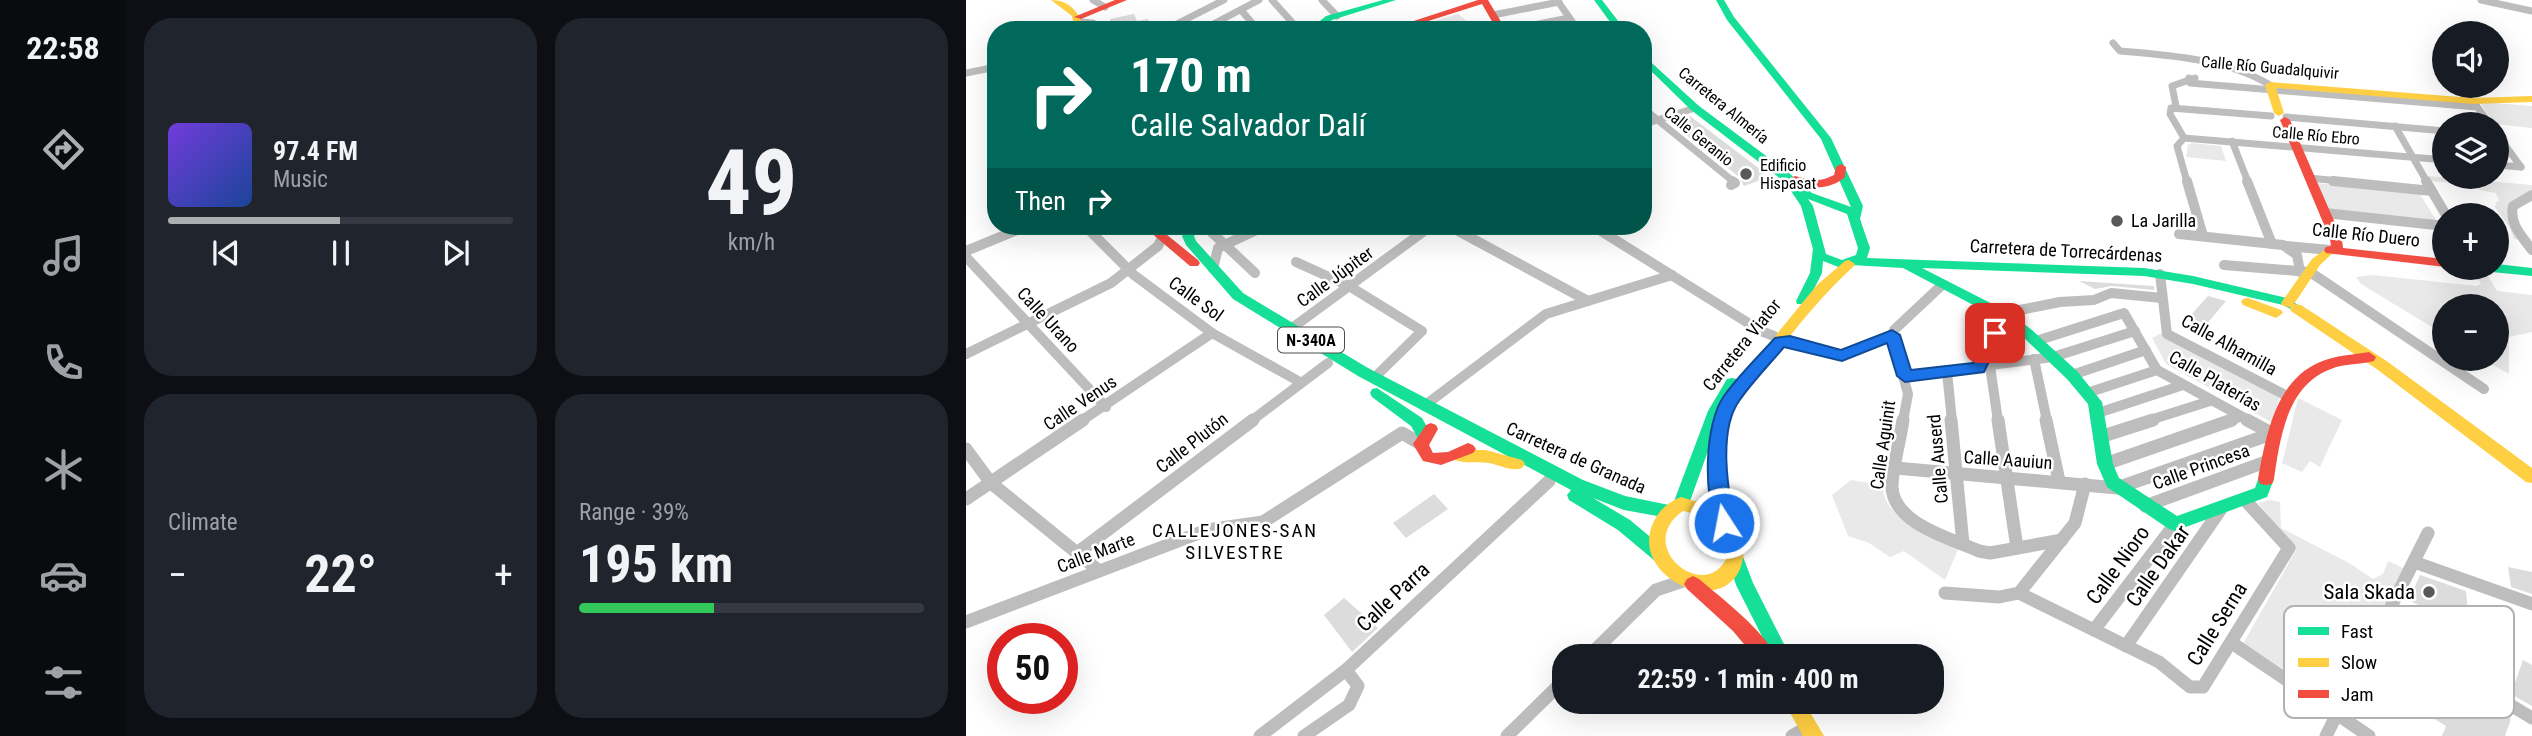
<!DOCTYPE html>
<meta charset="utf-8">
<style>
body{margin:0;font-family:"Roboto Condensed",sans-serif;background:#20242c;color:#f1f3f6;height:100vh;display:flex;flex-direction:column;font-size:26px;white-space:nowrap}
*{box-sizing:border-box;margin:0}
p{font-size:23px;color:#9ea1a6}
.icon{flex:none;width:38px;height:38px;fill:none;stroke:currentColor;stroke-width:2;stroke-linecap:round;stroke-linejoin:round}
.map{position:relative;flex:1;overflow:hidden}
.side{display:flex;flex-direction:column;gap:18px;padding:18px;background:#0d0f14;width:840px}
.side>*{flex:none}
.hud{position:absolute;left:21px;top:21px;width:665px;height:214px;border-radius:28px;box-shadow:0 7px 28px #0002;background:#00695c;color:#fff;overflow:hidden}
.tools{position:absolute;left:1466px;top:21px;display:grid;gap:14px}
.tools a{display:grid;place-items:center;width:77px;height:77px;border-radius:50%;background:#171b24;box-shadow:0 7px 28px #0002;font-size:35px}
.speed{position:absolute;left:21px;top:623px;display:flex;gap:14px;font-size:35px;font-weight:700;text-align:center}
.speed>*{display:grid;place-content:center;width:91px;height:91px;border-radius:50%;background:#171b24;box-shadow:0 7px 28px #0002;line-height:1}
.speed .limit{border:10px solid #d22;background:#fff;color:#111}
.pin{position:absolute;display:grid;place-items:center;width:60px;height:60px;color:#fff;margin:-30px;border-radius:14px;box-shadow:0 4px 10px #0006}
.me{position:absolute;width:77px;margin:-38px;rotate:349deg;stroke-linejoin:round;filter:drop-shadow(0 0 5px #0008)}
.turn{display:flex;align-items:center;gap:24px;height:147px;padding:0 28px;font-size:32px}
.turn .icon{width:91px;height:91px;stroke-width:2.5}
.turn b{display:block;font-size:49px;line-height:60px}
.then{display:flex;align-items:center;height:66px;padding:0 28px;background:#0003;gap:14px;font-size:26px}
.big{font-size:52px;font-weight:700;line-height:1.1}
.side .card{flex:1;display:flex;flex-direction:column;justify-content:center;gap:10px;min-width:0;padding:0 24px;border-radius:28px;background:#20242c}
.side .dial{align-items:center;gap:0}
.dial b{font-size:91px;line-height:1}
.song{display:flex;align-items:center;gap:21px}
.cover{width:84px;height:84px;border-radius:10px;background:linear-gradient(135deg,hsl(260 70% 55%),hsl(220 70% 35%))}
.played{height:7px;border-radius:4px;background:linear-gradient(90deg,#adaeaf 50%,#363941 50%)}
.keys{display:flex;justify-content:space-around;direction:ltr}
.heat{display:flex;justify-content:space-between;align-items:center;font-size:38px;direction:ltr}
.charge{height:10px;border-radius:5px;background:linear-gradient(90deg,#34c759 39%,#363941 0)}
.side .tiles{flex:1;display:grid;gap:18px;grid-template-columns:repeat(2,1fr)}
.trip{position:absolute;left:586px;top:644px;width:392px;height:70px;border-radius:28px;background:#171b24;box-shadow:0 7px 28px #0002;font-weight:700;line-height:70px;text-align:center}
main{display:flex;flex:1;min-height:0}
.tabs{display:flex;flex-direction:column;width:126px;justify-content:space-around;align-items:center;background:#090b0e;color:#9ea1a6}
.tabs .icon{width:49px;height:49px}
.tabs .active{color:#adaeaf}
.tabs b{font-size:32px;color:#f1f3f6}
.map>svg:first-child{display:block}
</style>
<main>
<nav class="tabs">
<b>22:58</b>
<svg class="icon active" aria-label="directions" viewBox="0 0 24 24"><path d="M12 3l9 9-9 9-9-9zM9 14v-3h6M13 9l2 2-2 2"/></svg>
<svg class="icon" aria-label="music" viewBox="0 0 24 24"><path d="M9 18V5l10-2v13"/><circle cx="6" cy="18" r="3"/><circle cx="16" cy="16" r="3"/></svg>
<svg class="icon" aria-label="phone" viewBox="0 0 24 24"><path d="M5 4h4l2 5-3 2q2 4 5 5l2-3 5 2v4C11 20 4 13 5 4z"/></svg>
<svg class="icon" aria-label="climate" viewBox="0 0 24 24"><path d="M12 3v18M4 7l16 10M4 17L20 7"/></svg>
<svg class="icon" aria-label="car" viewBox="0 0 24 24"><path d="M5 17H2v-5l4-1 3-4h7l3 4 3 1v5h-3M9 17h6M6 11h13"/><circle cx="7" cy="17" r="2"/><circle cx="17" cy="17" r="2"/></svg>
<svg class="icon" aria-label="filters" viewBox="0 0 24 24"><path d="M4 7h16M4 17h16"/><circle cx="9" cy="7" r="2"/><circle cx="15" cy="17" r="2"/></svg>
</nav>
<section class="side">
<div class="tiles">
<div class="card">
<div class="song"><i class="cover"></i><div><b>97.4 FM</b><p>Music</p></div></div>
<div class="played"></div>
<div class="keys"><svg class="icon" aria-label="previous" viewBox="0 0 24 24"><path d="M18 5L8 12l10 7zM5 5v14"/></svg><svg class="icon" aria-label="pause" viewBox="0 0 24 24"><path d="M8 5v14M16 5v14"/></svg><svg class="icon" aria-label="next" viewBox="0 0 24 24"><path d="M6 5l10 7-10 7zM19 5v14"/></svg></div>
</div>
<div class="card dial"><b>49</b><p>km/h</p></div>
<div class="card"><p>Climate</p>
<div class="heat"><a>−</a><b class="big">22°</b><a>+</a></div>
</div>
<div class="card"><p>Range · 39%</p><b class="big">195 km</b><div class="charge"></div></div>
</div>
</section>
<div class="map">
<svg width="1566" height="736" viewBox="0 0 1566 736">
<rect width="100%" height="100%" fill="#fff"/>
<g fill="#e9e9e9">
<path d="M492,14L512,30L444,28Z"/>
<path d="M1514,102L1566,106V128L1528,124Z"/>
<path d="M1226,143L1255,146L1260,161L1220,157L1222,145Z"/>
<path d="M1461,176L1566,185V191L1543,205L1541,215L1557,240L1548,239L1544,228L1528,206L1531,205L1529,202L1533,201L1530,193L1513,190L1512,185L1464,181Z"/>
<path d="M1351,183L1454,194L1471,222L1361,210Z"/>
<path d="M1509,274L1522,276L1531,291L1566,295V332L1543,337V374L1517,359H1531V306H1479V335L1395,284L1390,277L1407,275L1510,286L1515,284Z"/>
<path d="M1195,333L1314,395L1307,423L1200,364L1186,338Z"/>
<path d="M1332,398L1376,420L1354,467L1344,461L1336,472L1316,463Z"/>
<path d="M885,480L916,485C920,523 962,533 993,547L979,580L938,551L924,557L903,543L882,536L866,495Z"/>
<path d="M1304,500L1314,502L1315,528L1383,563L1407,579L1417,574L1422,561L1437,568L1368,703L1277,644L1330,550L1292,503Z"/>
</g>
<g fill="#dcdcdc">
<path d="M168,14L171,21L182,19L183,28L144,30V19Z"/>
<path d="M724,116L799,173L795,175L800,178L778,186L773,177L704,122Z"/>
<path d="M1113,281L1188,286V290L1146,286L1129,289Z"/>
<path d="M1242,296L1260,301L1240,325L1223,317Z"/>
<path d="M468,494L482,509L440,538L427,523Z"/>
<path d="M1542,567L1566,572V594L1545,587Z"/>
<path d="M1454,575L1500,591L1504,632L1532,647L1520,679L1474,652L1486,623L1443,600Z"/>
<path d="M378,598L412,628L386,652L358,615Z"/>
<path d="M1557,660L1566,665V706L1545,694Z"/>
<path d="M1477,683L1508,702L1510,697L1545,719L1539,736H1476L1480,726L1454,710L1462,691L1472,696Z"/>
</g>
<g fill="none" stroke-linecap="round" stroke-linejoin="round">
<g stroke="#bdbdbd" stroke-width="7">
<path d="M127,0L139,7"/>
<path d="M306,0L333,30"/>
<path d="M356,0L371,16"/>
<path d="M591,0L612,30"/>
<path d="M1515,0L1566,11"/>
<path d="M275,10L292,30"/>
<path d="M527,15L593,2"/>
<path d="M114,22L127,23L135,30"/>
<path d="M199,30L258,0"/>
<path d="M236,30L293,0"/>
<path d="M541,30L603,18"/>
<path d="M1147,43L1154,51C1202,55 1262,59 1304,85"/>
<path d="M677,71L687,69"/>
<path d="M0,73L30,67"/>
<path d="M1223,78L1224,83L1511,107"/>
<path d="M1509,104L1524,124"/>
<path d="M1210,106L1206,86L1229,78"/>
<path d="M677,108L768,182"/>
<path d="M1320,117L1479,131"/>
<path d="M679,124L729,108"/>
<path d="M1429,126L1461,182"/>
<path d="M1531,134L1555,167"/>
<path d="M1218,138L1479,160"/>
<path d="M1266,141L1282,182"/>
<path d="M1531,165L1555,167"/>
<path d="M1343,178L1384,182"/>
<path d="M1221,182L1211,146L1218,138L1204,114L1205,108L1305,116"/>
</g>
<g stroke="#bdbdbd" stroke-width="10">
<path d="M1221,181L1237,236"/>
<path d="M1281,181L1306,244"/>
<path d="M1367,181L1466,191"/>
<path d="M1460,181L1480,215"/>
<path d="M765,185L769,183L766,181"/>
<path d="M1566,195L1547,206C1543,224 1556,236 1566,250"/>
<path d="M1359,213L1479,226"/>
<path d="M119,226L168,275L246,333L334,382"/>
<path d="M239,226L289,273"/>
<path d="M483,226L622,301"/>
<path d="M627,226L795,331L808,336"/>
<path d="M1213,234L1317,245L1331,255L1334,272"/>
<path d="M1320,246L1364,250"/>
<path d="M0,251L61,226"/>
<path d="M0,257L140,407"/>
<path d="M330,262L383,286L456,331L408,378"/>
<path d="M1258,265L1344,272L1518,389"/>
<path d="M247,269L252,248L299,226"/>
<path d="M1194,274L1201,334L1323,397"/>
<path d="M326,328L465,226"/>
<path d="M926,335L942,394L937,421"/>
<path d="M1070,341L1158,313L1191,370L1284,421"/>
<path d="M814,342L824,341L876,356L926,335L928,330L976,285"/>
<path d="M0,354L145,283L192,246L196,238"/>
<path d="M1068,359L1081,421"/>
<path d="M1024,366L1032,421"/>
<path d="M1012,368L1037,315L1044,312L1094,302L1128,300L1145,293L1196,298"/>
<path d="M981,372L986,421"/>
<path d="M1106,375L1180,350"/>
<path d="M939,376L1087,357L1169,331"/>
<path d="M1121,393L1191,370"/>
<path d="M458,406L580,314L706,275"/>
<path d="M1132,413L1217,385"/>
<path d="M115,421L246,333"/>
<path d="M285,421L362,363"/>
<path d="M1181,421L1244,401"/>
<path d="M1261,421L1274,417"/>
</g>
<g stroke="#bdbdbd" stroke-width="13">
<path d="M937,420C934,441 927,464 926,485C925,523 984,538 1013,551L1024,553L1096,540"/>
<path d="M985,420L997,544"/>
<path d="M1032,420L1051,548"/>
<path d="M1080,420L1093,481"/>
<path d="M1281,420L1309,435"/>
<path d="M1134,437L1187,420"/>
<path d="M0,449L25,483L132,570"/>
<path d="M1139,464L1266,420"/>
<path d="M930,468L1151,488L1305,434"/>
<path d="M0,499L117,420"/>
<path d="M1179,506L1302,461"/>
<path d="M111,553L287,420"/>
<path d="M1448,562L1566,604"/>
<path d="M979,593L1033,597L1053,593L1109,523L1119,484"/>
<path d="M1053,593L1193,662L1224,687H1237L1323,548L1279,500"/>
<path d="M0,622L241,530L297,522L436,433L455,444"/>
<path d="M1415,627L1566,718"/>
<path d="M1128,630L1209,524"/>
<path d="M1266,643L1403,736"/>
<path d="M1160,646L1255,509"/>
<path d="M623,656L690,590L720,580"/>
<path d="M294,736L380,670L583,481"/>
<path d="M338,736L383,705L392,686L380,670"/>
<path d="M541,736L598,680"/>
<path d="M826,736L842,727"/>
<path d="M1360,736L1462,533"/>
</g>
<g fill="#16e098" fill-rule="evenodd">
<path d="M417,0H430L366,20L353,30H343L360,16Z"/>
<path d="M628,0H636L659,30H650Z"/>
<path d="M750,0H758L768,17L865,138L897,206L894,219L904,248L901,258L1178,268L1227,276L1321,298L1337,308L1335,311L1330,312L1317,305L1227,284L1178,276L956,268L1042,312L1066,330L1111,371L1136,402L1147,464L1153,478L1211,516L1289,488L1294,474L1300,473L1306,474L1308,479L1301,497L1209,531L1203,529L1141,487L1131,464L1122,404L1101,379L1056,336L1032,318L937,268L885,265L875,268L857,261L856,273L842,301L841,304H831L830,301L844,273L847,249L835,206L819,182L725,110L677,63V55L733,106L823,173L846,193L885,207L855,139L761,20ZM842,199L881,214L892,248L890,255L876,260L860,254L847,206Z"/>
<path d="M214,226H226L231,232L228,236L230,241L277,293L402,368L617,480L659,496L708,506L710,511L708,516L702,518L658,510L627,498L664,520L701,551L703,556L701,561L695,563L689,561L652,530L603,500L601,495L605,490L392,376L267,299L220,245L216,236L219,232Z"/>
<path d="M1531,264L1566,268V276L1526,272L1520,268H1531Z"/>
<path d="M766,378L771,379L773,383L756,412L723,504L721,509L715,511L709,509L707,504L742,411L761,379Z"/>
<path d="M411,388L456,418L466,436L463,440H453L445,426L406,397L404,393L406,389Z"/>
<path d="M770,552L776,554L787,583L824,656H806L770,585L762,559L764,554Z"/>
</g>
<g fill="#ffcf43" fill-rule="evenodd">
<path d="M85,0C104,0 114,13 118,30H109L106,16Z"/>
<path d="M1304,82L1507,98L1566,96V102L1507,104L1310,88L1318,113L1313,116L1308,113L1299,85Z"/>
<path d="M1364,246L1370,250L1354,265L1328,304L1335,305L1422,362L1566,468V483L1560,482L1412,370L1325,311L1324,307L1317,306L1315,303L1346,259Z"/>
<path d="M883,260L889,264L887,267C854,297 828,331 800,366C790,378 777,390 770,403C760,420 756,446 758,465C760,481 761,509 767,523C771,535 780,544 777,558C766,624 659,579 688,521C694,509 703,502 715,497L748,507L742,461L746,430L756,401L851,285L879,261ZM717,511C742,516 764,532 760,559C738,603 667,546 717,511Z"/>
<path d="M1282,298L1315,310L1317,313L1310,318L1277,305L1275,302L1277,299Z"/>
<path d="M494,450H520L556,460L559,464L556,468C546,472 534,465 523,463C512,461 500,464 489,460L486,456L489,452Z"/>
<path d="M818,702H838L858,736H837Z"/>
</g>
<g fill="#f24e42" fill-rule="evenodd">
<path d="M149,0H161L115,19L108,17Z"/>
<path d="M512,0H522L540,30H531L516,4L434,30H420Z"/>
<path d="M1319,117L1324,120L1376,239L1377,248L1479,259V267L1360,253L1358,250L1360,247L1365,246L1364,239L1314,120Z"/>
<path d="M875,164L880,167L879,177C863,191 840,190 823,179L829,176C844,180 853,183 868,175L870,167Z"/>
<path d="M177,226H190L232,260L234,263L232,266H224Z"/>
<path d="M1403,352L1410,357L1408,361C1394,365 1379,363 1365,369C1321,385 1314,438 1308,479L1306,484L1300,485L1294,484L1292,479C1300,436 1309,381 1354,362C1370,355 1387,355 1403,352Z"/>
<path d="M465,423L470,425L472,429L463,445L467,453L482,452L502,443L507,445L510,449L507,453L475,465L457,461L447,444L460,425Z"/>
<path d="M727,576L733,579C754,597 799,631 809,656H788L767,631L721,589L718,584L721,579Z"/>
</g>
</g>
<path fill="#1a73e8" stroke="#114b97" stroke-width="2" d="M1029,328L1036,333L1018,372L939,382L931,376L921,343L876,361L818,347C803,365 786,382 773,401C752,431 762,489 768,523L765,528L758,531L752,528C737,498 738,424 758,396C773,375 792,357 809,338L824,336L875,350L926,330L934,335L945,370L1007,363L1023,329Z"/>
<g fill="#595959" stroke="#fff" stroke-width="2.5">
<circle cx="780" cy="174" r="7"/>
<circle cx="1151" cy="221" r="7"/>
<circle cx="1463" cy="592" r="7"/>
</g>
<g text-anchor="middle" stroke-width="5" stroke-linejoin="round" paint-order="stroke">
<g font-size="16" fill="#000" stroke="#fff">
<text transform="translate(1304 67) rotate(5)" y="6">Calle Río Guadalquivir</text>
<text transform="translate(758 105) rotate(39)" y="6">Carretera Almería</text>
<text transform="translate(1350 135) rotate(5)" y="6">Calle Río Ebro</text>
<text transform="translate(733 136) rotate(39)" y="6">Calle Geranio</text>
</g>
<g font-size="16" fill="#000" stroke="#fff" text-anchor="start">
<text x="794" y="171">Edificio<tspan x="794" dy="18">Hispasat</tspan></text>
</g>
<rect fill="#fff" stroke="#4c4c4c" stroke-width="2" x="312" y="327.5" width="66" height="25" rx="5"/>
<g font-size="16" font-weight="bold" fill="#000">
<text x="345" y="346">N-340A</text>
</g>
<g font-size="18" fill="#000" stroke="#fff" text-anchor="start">
<text x="1165" y="227">La Jarilla</text>
</g>
<g font-size="18" fill="#000" stroke="#fff">
<text transform="translate(1400 235) rotate(6)" y="6">Calle Río Duero</text>
<text transform="translate(1100 251) rotate(3)" y="6">Carretera de Torrecárdenas</text>
<text transform="translate(369 277) rotate(-36)" y="6">Calle Júpiter</text>
<text transform="translate(230 299) rotate(36)" y="6">Calle Sol</text>
<text transform="translate(82 320) rotate(47)" y="6">Calle Urano</text>
<text transform="translate(776 345) rotate(-51)" y="6">Carretera Viator</text>
<text transform="translate(1263 345) rotate(29)" y="6">Calle Alhamilla</text>
<text transform="translate(1249 381) rotate(30)" y="6">Calle Platerías</text>
<text transform="translate(114 403) rotate(-34)" y="6">Calle Venus</text>
<text transform="translate(226 443) rotate(-38)" y="6">Calle Plutón</text>
<text transform="translate(917 445) rotate(-82)" y="6">Calle Aguinit</text>
<text transform="translate(610 458) rotate(24)" y="6">Carretera de Granada</text>
<text transform="translate(972 459) rotate(-95)" y="6">Calle Auserd</text>
<text transform="translate(1042 460) rotate(4)" y="6">Calle Aauiun</text>
<text transform="translate(1235 467) rotate(-20)" y="6">Calle Princesa</text>
<text transform="translate(130 553) rotate(-21)" y="6">Calle Marte</text>
</g>
<g font-size="19" letter-spacing="2" fill="#000" stroke="#fff">
<text x="269" y="537">CALLEJONES-SAN<tspan x="269" dy="22">SILVESTRE</tspan></text>
</g>
<g font-size="21" fill="#000" stroke="#fff">
<text transform="translate(1152 565) rotate(-54)" y="7">Calle Nioro</text>
<text transform="translate(1192 566) rotate(-55)" y="7">Calle Dakar</text>
<text transform="translate(427 597) rotate(-43)" y="7">Calle Parra</text>
<text transform="translate(1251 624) rotate(-58)" y="7">Calle Serna</text>
</g>
<g font-size="21" fill="#000" stroke="#fff" text-anchor="end">
<text x="1449" y="599">Sala Skada</text>
</g>
</g>
<rect x="1318" y="606" width="230" height="112" rx="10" fill="#fff" stroke="#b2b2b2" stroke-width="2"/>
<rect x="1332" y="627" width="31" height="8" fill="#16e098"/>
<rect x="1332" y="658" width="31" height="9" fill="#ffcf43"/>
<rect x="1332" y="690" width="31" height="8" fill="#f24e42"/>
<g font-size="19" fill="#000">
<text x="1375" y="638">Fast</text>
<text x="1375" y="669">Slow</text>
<text x="1375" y="701">Jam</text>
</g>
</svg>
<div class="tools">
<a><svg class="icon" aria-label="sound" viewBox="0 0 24 24"><path d="M4 9h4l5-4v14l-5-4H4zM17 9q2 3 0 6"/></svg></a>
<a><svg class="icon" aria-label="layers" viewBox="0 0 24 24"><path d="M12 4l9 5-9 5-9-5zM3 14l9 5 9-5"/></svg></a>
<a>+</a>
<a>−</a>
</div>
<div class="speed"><div class="limit">50</div></div>
<div class="pin" style="left:1029px;top:333px;background:#d93025"><svg class="icon" aria-label="arrive" viewBox="0 0 24 24"><path d="M6 21V4h12l-3 4 3 4H6"/></svg></div>
<svg class="me" style="left:758px;top:523px" viewBox="-20 -20 40 40"><circle r="17" fill="#1a73e8" stroke="#fff" stroke-width="3"/><path d="M0-11L8 9 0 5-8 9z" fill="#fff"/></svg>
<div class="trip">22:59 · 1 min · 400 m</div>
<div class="hud">
<div class="turn"><svg class="icon" aria-label="right" viewBox="0 0 24 24"><path d="M7 20v-9h11M14 6l5 5-5 5"/></svg><div><b>170 m</b>Calle Salvador Dalí</div></div>
<div class="then">Then<svg class="icon" aria-label="right" viewBox="0 0 24 24"><path d="M7 20v-9h11M14 6l5 5-5 5"/></svg></div>
</div>
</div>
</main>
